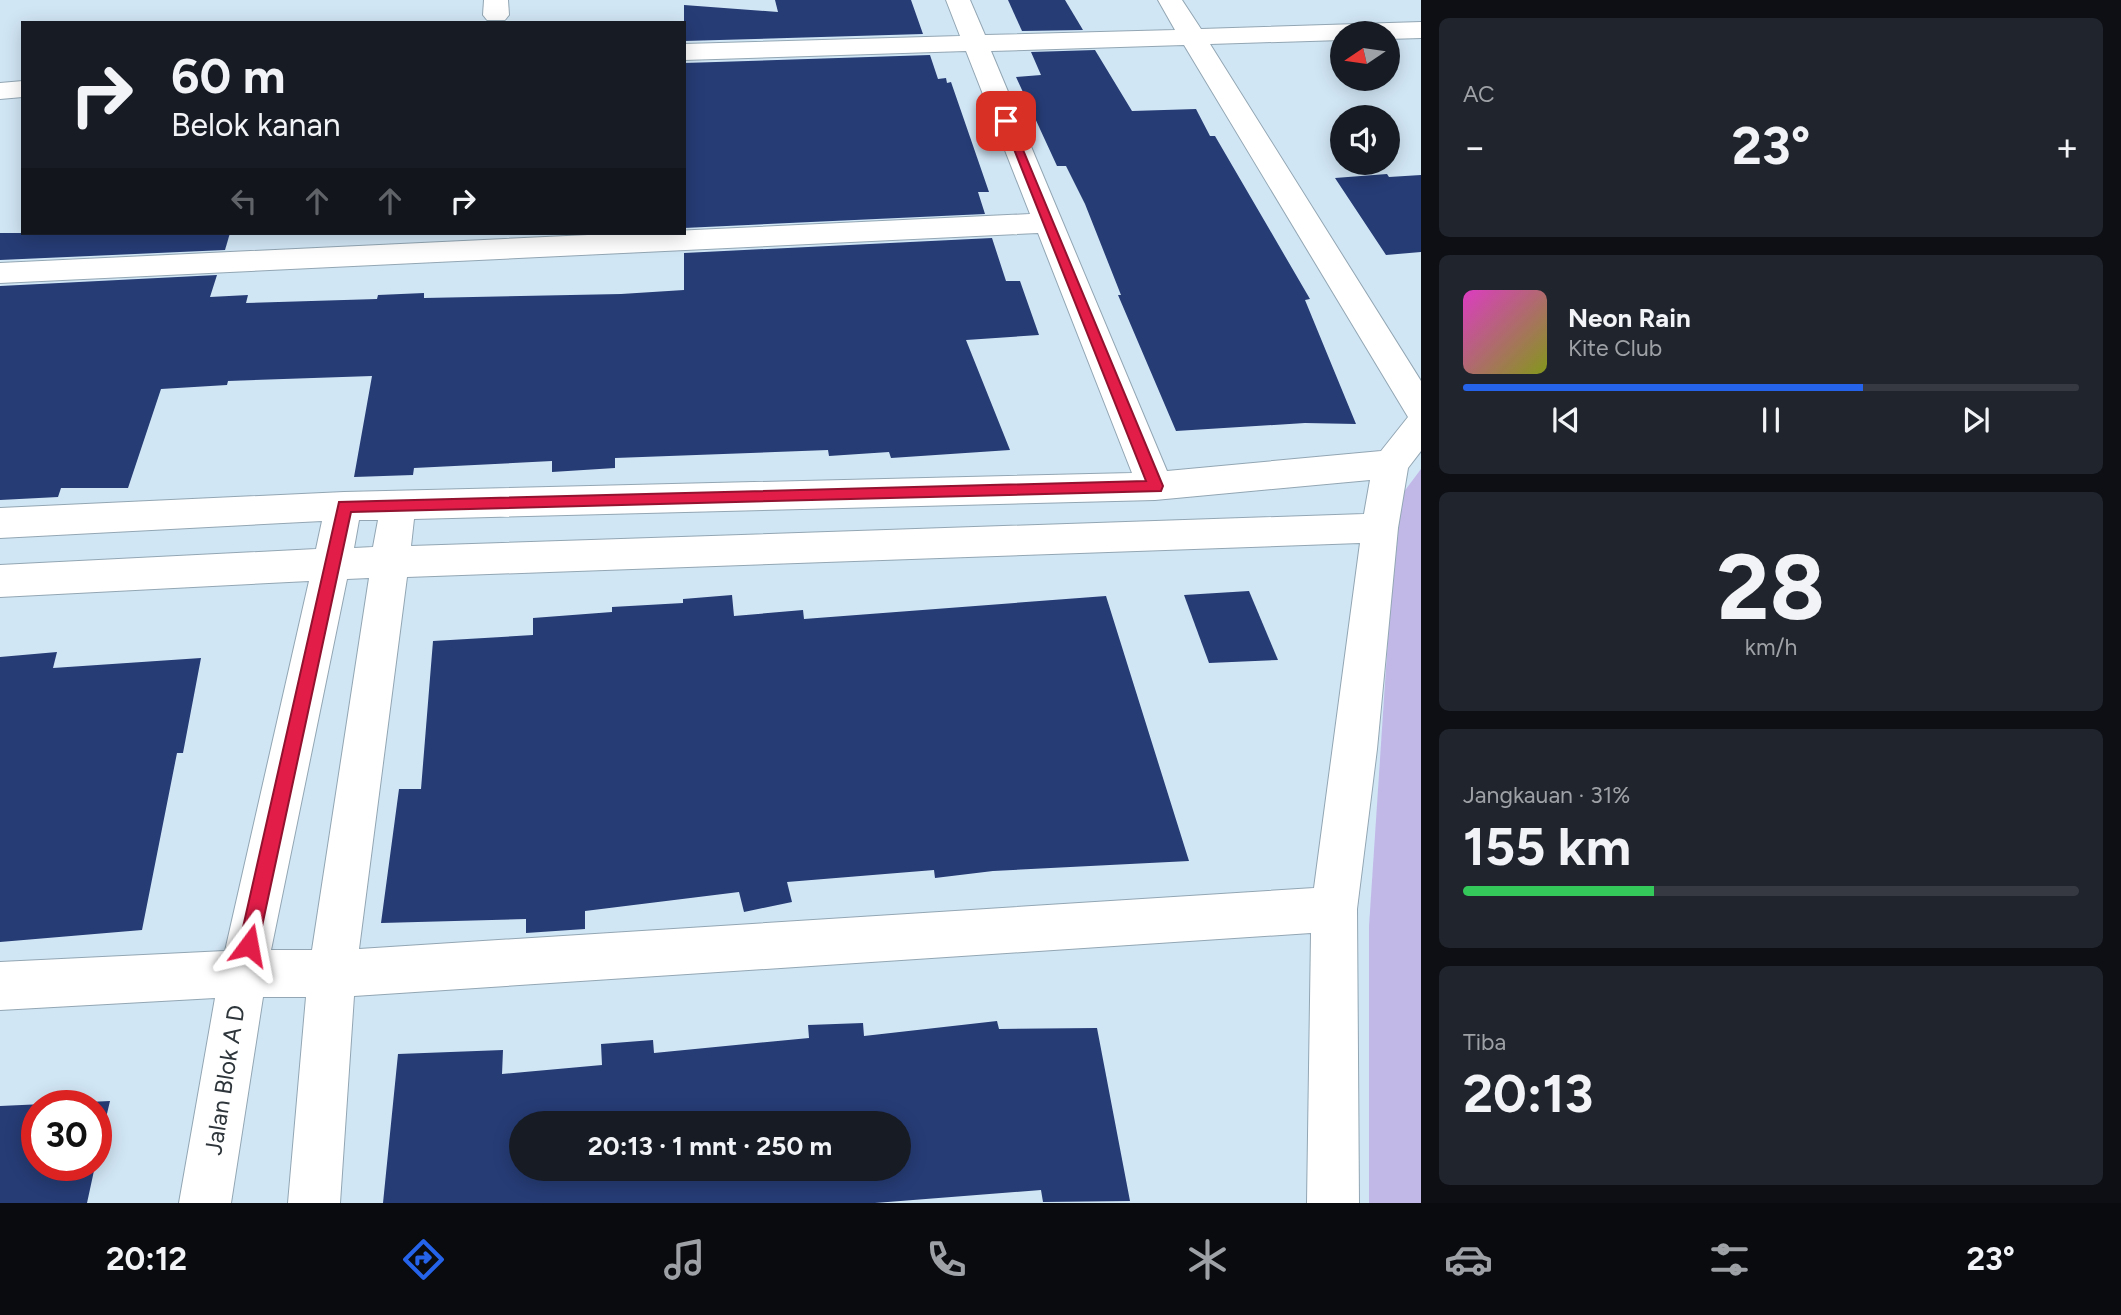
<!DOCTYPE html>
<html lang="id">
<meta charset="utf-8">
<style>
body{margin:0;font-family:Figtree,sans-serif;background:#20242c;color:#f1f3f6;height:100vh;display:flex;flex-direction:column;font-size:26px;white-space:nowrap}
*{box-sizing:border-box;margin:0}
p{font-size:23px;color:#9ea1a6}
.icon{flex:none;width:38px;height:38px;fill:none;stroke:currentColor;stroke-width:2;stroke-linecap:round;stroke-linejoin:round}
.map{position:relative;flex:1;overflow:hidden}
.sheet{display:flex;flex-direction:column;gap:18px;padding:18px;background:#0d0f14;width:700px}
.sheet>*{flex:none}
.guide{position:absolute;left:21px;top:21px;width:665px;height:214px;border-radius:0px;box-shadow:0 4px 18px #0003;background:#171b24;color:#f1f3f6;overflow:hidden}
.needle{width:46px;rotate:257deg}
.tools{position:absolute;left:1330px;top:21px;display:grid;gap:14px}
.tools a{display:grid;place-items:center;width:70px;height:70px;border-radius:50%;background:#171b24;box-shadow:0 4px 18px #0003;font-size:35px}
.speed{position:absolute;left:21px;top:1090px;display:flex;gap:14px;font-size:35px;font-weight:700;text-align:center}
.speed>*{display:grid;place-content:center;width:91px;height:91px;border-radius:50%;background:#171b24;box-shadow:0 4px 18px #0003;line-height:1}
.speed .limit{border:10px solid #d22;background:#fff;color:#111}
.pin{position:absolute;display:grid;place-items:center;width:60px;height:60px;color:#fff;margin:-30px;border-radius:14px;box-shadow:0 4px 10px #0006}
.me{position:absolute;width:77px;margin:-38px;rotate:13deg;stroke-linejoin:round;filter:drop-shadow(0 0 5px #0008)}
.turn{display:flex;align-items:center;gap:24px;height:147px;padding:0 35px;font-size:32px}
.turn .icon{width:91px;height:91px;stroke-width:2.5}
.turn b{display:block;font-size:49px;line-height:60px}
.lanes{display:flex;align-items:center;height:66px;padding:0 35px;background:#0003;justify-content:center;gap:35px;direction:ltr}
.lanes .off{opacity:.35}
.big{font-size:52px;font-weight:700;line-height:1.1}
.sheet .tile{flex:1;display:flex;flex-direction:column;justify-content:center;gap:10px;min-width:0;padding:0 24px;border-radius:10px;background:#20242c}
.sheet .dial{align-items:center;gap:0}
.dial b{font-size:91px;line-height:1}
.song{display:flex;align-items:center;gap:21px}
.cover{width:84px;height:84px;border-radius:10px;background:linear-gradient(135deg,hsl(310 70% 55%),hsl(70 70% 35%))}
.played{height:7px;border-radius:4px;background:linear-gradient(90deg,#2563eb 65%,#363941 65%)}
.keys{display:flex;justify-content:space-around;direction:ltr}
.heat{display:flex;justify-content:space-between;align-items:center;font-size:38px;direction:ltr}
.charge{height:10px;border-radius:5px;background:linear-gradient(90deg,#34c759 31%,#363941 0)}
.trip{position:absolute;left:509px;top:1111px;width:402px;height:70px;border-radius:35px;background:#171b24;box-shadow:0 4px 18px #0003;font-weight:700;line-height:70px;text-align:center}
.menu{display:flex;height:112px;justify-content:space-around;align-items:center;background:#090b0e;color:#9ea1a6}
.menu .icon{width:49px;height:49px}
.menu .on{color:#2563eb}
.menu b{font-size:32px;color:#f1f3f6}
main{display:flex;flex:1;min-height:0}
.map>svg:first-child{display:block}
</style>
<main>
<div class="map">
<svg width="1421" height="1203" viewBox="0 0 1421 1203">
<rect width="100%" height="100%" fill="#d1e6f5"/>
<path fill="#c2b8e8" d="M1421,469V1203H1369V926L1397,501Z"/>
<g fill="#263c75" fill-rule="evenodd">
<path d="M775,0H911L923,34L684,41V5L778,12Z"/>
<path d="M1008,0H1065L1083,30L1022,31Z"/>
<path d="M1095,50L1132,111L1196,109L1210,136H1215L1310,299L1305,300L1356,424L1305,423L1176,431L1118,295H1121L1085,204L1066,166H1057L1016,77L1041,75L1031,52Z"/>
<path d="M930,55L938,79L946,78L947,83L951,82L989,192H978L985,214L684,228V63Z"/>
<path d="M1387,174L1389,177L1421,175V252L1386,255L1335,178Z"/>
<path d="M0,233H230L225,250L0,260Z"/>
<path d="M992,238L1006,281H1020L1039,335L966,340L1010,450L891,458L889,452L829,456L828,450L615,458V468L552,472V461L414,468L413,475L354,477L372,376L228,381L227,385L161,389L128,488H61L58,497L0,500V286L217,275L210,297L248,295L246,303L377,299L378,295L424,293V298L621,294L684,290V253Z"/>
<path d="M1249,591L1278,660L1209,663L1184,595Z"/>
<path d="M732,595L734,616L803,610L804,619L1106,596L1189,861L993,871L935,878L934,870L787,882L792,902L744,912L739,892L585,911V929L526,933V919L381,923L399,789H421L433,641L533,635V618L612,612V607L683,603V599Z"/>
<path d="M57,652L53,668L201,658L183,753H177L142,930L0,942V657Z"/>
<path d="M997,1021L999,1029L1097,1028L1130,1201L1043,1202L1041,1190L875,1203H383L398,1054L503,1050L502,1074L602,1065L601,1044L653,1040L654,1053L809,1038L808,1025L863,1023L864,1036ZM522,1124H900V1169H522Z"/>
<path d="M110,1101L96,1160V1106H37V1166H95L87,1203H0V1106Z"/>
</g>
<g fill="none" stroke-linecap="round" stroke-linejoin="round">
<defs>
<g id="street">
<path d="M484,0H508L509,15L505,20H487L483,15Z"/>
<path d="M946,0H970L985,35L1175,30L1158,0H1182L1201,29L1421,22V38L1388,39V33H1342V40L1210,44L1421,381V451L1408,468L1398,528L1377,749L1357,909L1359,1203H1307L1311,933L354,996L340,1203H288L306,997H263L231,1203H179L215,998L0,1010V962L225,951L309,581L0,597V565L316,549L322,521L0,538V508L344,492L1132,473L1038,233L0,283V263L1030,214L966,51L684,60V44L960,36ZM1184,45L1408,417L1381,451L1167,471L991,51ZM1370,480L1364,514L411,546L414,519L1155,500ZM359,520H378L373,547L354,548ZM1360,543L1314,888L359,949L407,577ZM369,578L312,950H271L347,579Z"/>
<path d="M23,81V97L0,99V83Z"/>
</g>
</defs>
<use href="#street" stroke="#92a6b3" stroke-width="2"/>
<use href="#street" fill="#fff" fill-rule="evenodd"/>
</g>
<path fill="#e11d48" stroke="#92132f" stroke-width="2" d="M1002,119L1011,121L1163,486L1161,491L351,512L258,945L256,952L249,955L242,952L239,945L339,502L1146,481Z"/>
<g text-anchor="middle" stroke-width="7" stroke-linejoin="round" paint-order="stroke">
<g font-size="24" fill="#2e363b" stroke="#fff">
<text transform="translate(225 1080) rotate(-81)" y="8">Jalan Blok A D</text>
</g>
</g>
</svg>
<div class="tools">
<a><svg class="needle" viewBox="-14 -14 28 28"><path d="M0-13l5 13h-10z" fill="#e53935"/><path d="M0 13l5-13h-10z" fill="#9ea1a6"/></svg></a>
<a><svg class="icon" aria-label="sound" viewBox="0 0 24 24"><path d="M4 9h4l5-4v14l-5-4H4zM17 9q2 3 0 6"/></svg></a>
</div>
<div class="speed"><div class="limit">30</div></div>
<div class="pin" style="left:1006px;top:121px;background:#d93025"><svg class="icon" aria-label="arrive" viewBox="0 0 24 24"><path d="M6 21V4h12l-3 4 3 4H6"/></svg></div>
<svg class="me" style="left:249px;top:945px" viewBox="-20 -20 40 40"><path d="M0-17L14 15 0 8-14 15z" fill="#e11d48" stroke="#fff" stroke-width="4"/></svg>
<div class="trip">20:13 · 1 mnt · 250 m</div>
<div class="guide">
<div class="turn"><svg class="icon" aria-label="right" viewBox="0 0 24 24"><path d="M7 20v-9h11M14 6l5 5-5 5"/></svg><div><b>60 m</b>Belok kanan</div></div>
<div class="lanes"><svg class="icon off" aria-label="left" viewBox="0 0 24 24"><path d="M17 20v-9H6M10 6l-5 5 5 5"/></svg><svg class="icon off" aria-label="ahead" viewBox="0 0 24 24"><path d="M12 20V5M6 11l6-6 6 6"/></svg><svg class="icon off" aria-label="ahead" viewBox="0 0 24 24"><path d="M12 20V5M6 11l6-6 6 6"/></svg><svg class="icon" aria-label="right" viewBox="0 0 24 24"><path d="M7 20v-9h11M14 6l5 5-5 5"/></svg></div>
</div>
</div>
<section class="sheet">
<div class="tile"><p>AC</p>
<div class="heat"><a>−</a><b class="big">23°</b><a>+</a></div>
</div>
<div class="tile">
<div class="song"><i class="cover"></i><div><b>Neon Rain</b><p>Kite Club</p></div></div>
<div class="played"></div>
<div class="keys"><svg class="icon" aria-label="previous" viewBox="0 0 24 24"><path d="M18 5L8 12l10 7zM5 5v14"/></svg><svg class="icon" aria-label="pause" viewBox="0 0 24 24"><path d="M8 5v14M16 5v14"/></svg><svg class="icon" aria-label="next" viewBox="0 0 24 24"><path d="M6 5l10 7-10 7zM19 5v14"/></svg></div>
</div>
<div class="tile dial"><b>28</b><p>km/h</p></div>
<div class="tile"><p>Jangkauan · 31%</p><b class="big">155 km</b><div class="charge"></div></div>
<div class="tile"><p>Tiba</p><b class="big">20:13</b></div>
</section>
</main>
<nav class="menu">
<b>20:12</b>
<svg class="icon on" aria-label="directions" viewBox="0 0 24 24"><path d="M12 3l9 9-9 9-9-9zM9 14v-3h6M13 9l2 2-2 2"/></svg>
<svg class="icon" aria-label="music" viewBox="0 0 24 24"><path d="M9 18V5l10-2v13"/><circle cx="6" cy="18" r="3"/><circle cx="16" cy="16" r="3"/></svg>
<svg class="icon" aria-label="phone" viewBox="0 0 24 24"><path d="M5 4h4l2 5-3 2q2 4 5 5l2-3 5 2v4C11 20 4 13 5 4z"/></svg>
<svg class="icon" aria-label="climate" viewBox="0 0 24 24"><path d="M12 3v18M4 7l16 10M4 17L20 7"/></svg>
<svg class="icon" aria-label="car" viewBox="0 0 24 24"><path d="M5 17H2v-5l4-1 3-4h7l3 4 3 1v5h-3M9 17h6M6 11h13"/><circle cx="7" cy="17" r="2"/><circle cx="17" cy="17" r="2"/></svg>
<svg class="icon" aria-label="filters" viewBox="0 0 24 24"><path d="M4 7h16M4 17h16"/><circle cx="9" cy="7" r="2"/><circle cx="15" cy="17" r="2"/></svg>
<b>23°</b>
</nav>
